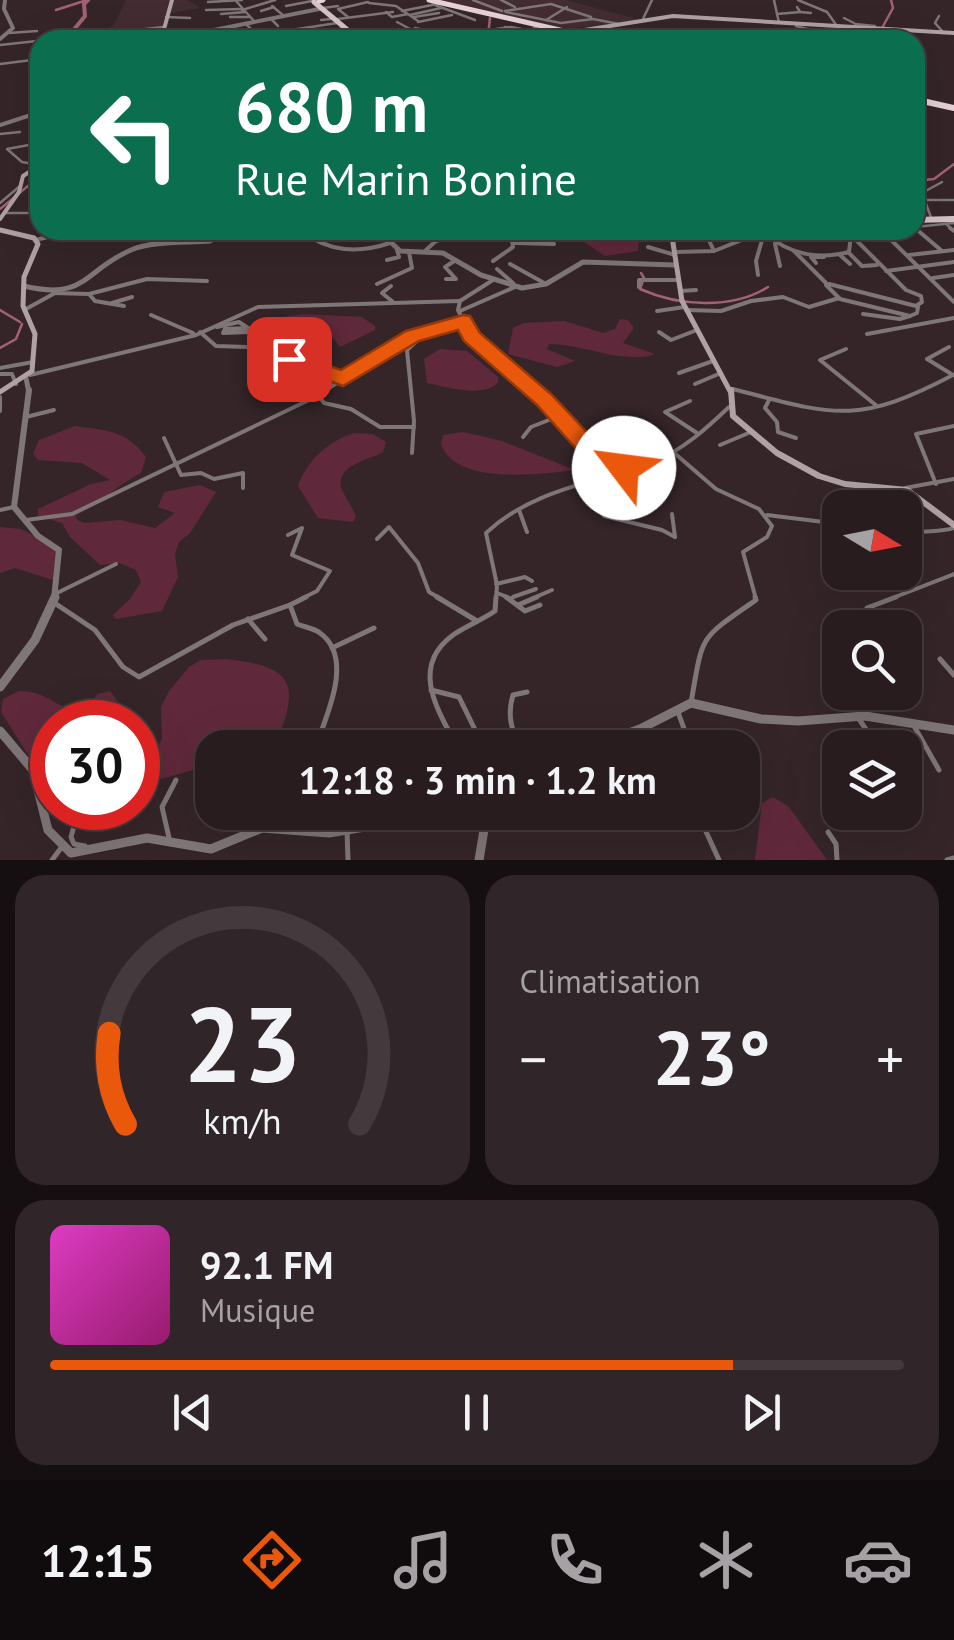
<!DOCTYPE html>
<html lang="fr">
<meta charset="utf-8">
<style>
body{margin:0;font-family:"PT Sans",sans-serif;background:#302528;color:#f1f3f6;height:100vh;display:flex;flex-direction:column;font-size:38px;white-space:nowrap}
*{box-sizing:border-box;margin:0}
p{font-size:32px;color:#a5a1a4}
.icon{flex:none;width:55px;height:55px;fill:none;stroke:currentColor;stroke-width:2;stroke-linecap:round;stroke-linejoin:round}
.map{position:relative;height:860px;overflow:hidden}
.drawer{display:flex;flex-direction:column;gap:15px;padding:15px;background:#160f11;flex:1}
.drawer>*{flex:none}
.hud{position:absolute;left:30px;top:30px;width:895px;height:210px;border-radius:30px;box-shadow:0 10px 40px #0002,0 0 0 2px #443a3d;background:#0b6e4f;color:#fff;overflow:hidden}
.needle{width:65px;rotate:100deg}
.controls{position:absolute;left:822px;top:490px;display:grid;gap:20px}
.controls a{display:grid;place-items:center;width:100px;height:100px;border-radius:20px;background:#281c1f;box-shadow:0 10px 40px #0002,0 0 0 2px #443a3d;font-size:50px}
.speed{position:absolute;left:30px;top:700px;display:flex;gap:20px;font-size:50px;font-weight:700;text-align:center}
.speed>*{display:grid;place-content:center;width:130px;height:130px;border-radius:50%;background:#281c1f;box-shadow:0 10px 40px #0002,0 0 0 2px #443a3d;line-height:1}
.speed .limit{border:15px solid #d22;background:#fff;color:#111}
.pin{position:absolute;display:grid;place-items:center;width:85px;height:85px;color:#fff;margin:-42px;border-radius:20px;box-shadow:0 5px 15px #0006}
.me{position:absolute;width:110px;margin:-55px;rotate:300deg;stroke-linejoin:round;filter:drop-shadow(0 0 8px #0008)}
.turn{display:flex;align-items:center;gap:35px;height:210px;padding:0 40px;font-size:45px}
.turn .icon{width:130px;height:130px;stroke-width:2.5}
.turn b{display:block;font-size:70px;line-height:85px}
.big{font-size:75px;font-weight:600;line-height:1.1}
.drawer .widget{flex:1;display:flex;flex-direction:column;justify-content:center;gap:15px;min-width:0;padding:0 35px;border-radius:30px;background:#302528}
.drawer .dial{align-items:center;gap:0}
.dial svg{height:260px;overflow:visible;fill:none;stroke:#443a3d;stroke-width:7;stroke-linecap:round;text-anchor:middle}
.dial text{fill:#f1f3f6;stroke:none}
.song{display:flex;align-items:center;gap:30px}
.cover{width:120px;height:120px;border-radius:15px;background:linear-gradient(135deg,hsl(310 70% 55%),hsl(320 70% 35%))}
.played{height:10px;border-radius:5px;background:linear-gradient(90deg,#ea580c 80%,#443a3d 80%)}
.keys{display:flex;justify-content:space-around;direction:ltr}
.heat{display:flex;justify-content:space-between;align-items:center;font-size:55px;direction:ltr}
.drawer .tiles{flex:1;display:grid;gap:15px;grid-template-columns:1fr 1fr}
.widget:last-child{grid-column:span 2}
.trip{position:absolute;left:195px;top:730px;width:565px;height:100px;border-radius:30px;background:#281c1f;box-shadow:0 10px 40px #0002,0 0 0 2px #443a3d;font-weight:600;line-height:100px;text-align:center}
.dock{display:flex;height:160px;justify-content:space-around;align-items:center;background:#100b0c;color:#a5a1a4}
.dock .icon{width:70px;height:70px}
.dock .selected{color:#ea580c}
.dock b{font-size:45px;color:#f1f3f6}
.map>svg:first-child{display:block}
</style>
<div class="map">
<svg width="954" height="860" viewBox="0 0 954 860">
<rect width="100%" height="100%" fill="#352529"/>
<g fill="#432c32">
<path d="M126,0H187L200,8L165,14L162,30L104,37L103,31L114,25Z"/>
<path d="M439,0H566L640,20L565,29Z"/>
</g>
<g fill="#60293b">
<path d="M555,230H608L639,239L638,251L605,256L578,238L549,241L541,234Z"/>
<path d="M303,314L362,317L375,326V330L340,347L331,335C306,337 282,349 260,334L261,320Z"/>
<path d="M620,319L628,320L634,328L623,343L655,354C626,365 582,344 549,344L547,349L575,361L557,367L508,354L513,328L524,323L565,321L603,333L615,329Z"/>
<path d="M440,349L467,351L498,377V383C481,398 448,387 427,383L424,359Z"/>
<path d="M75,426C106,430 127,431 146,457L141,473C117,485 100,504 76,515L77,520L85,523L121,520L155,528L175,513L158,507L164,492L200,485L216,492L190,533L179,542L175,554L178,577L162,611L116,619L113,615L130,599L141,582L136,570L119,563L100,565L70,537L62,523L38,516V509L91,484L110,480L82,463L38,460L33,454L39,440Z"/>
<path d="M463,432L502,441L575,470C541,474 455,486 441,444L443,435Z"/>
<path d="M354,433L373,434L386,442L383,452C371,459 336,465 341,487C344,497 353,507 356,517L353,522L318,518L298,486C307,461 328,441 354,433Z"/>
<path d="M0,527L21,529L55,547L58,563L53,580L15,568L0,573Z"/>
<path d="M226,659C296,667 300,684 275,747L212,748V773L204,767L147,783L141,776L162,739L161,707L169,691L189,667L201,660Z"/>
<path d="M19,691C52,692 53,709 81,710L98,694L110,691L124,710L116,722H52V781L44,780L1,712L3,699Z"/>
<path d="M773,797L789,807L827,860H755L762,803Z"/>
</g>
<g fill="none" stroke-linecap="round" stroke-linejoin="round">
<g stroke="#a26274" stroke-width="2.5">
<path d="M56,10L87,0"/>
<path d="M915,181L934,179L954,164"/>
<path d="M0,209L40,176"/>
<path d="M641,273L644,278L640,289C678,306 732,310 768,287"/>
<path d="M0,310L20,322"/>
<path d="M0,348L16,339L22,324"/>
</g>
<g stroke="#a26274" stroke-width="2.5">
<path d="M882,28L893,8L891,0"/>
<path d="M488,36L490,18"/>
</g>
<path stroke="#a26274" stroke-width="4" d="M76,40L72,32L85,16L84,4L88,0"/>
<path stroke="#7f7678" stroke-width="2.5" d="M546,20L567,7"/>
<g stroke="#7f7678" stroke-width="2.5">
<path d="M473,0L502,11"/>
<path d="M501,0L515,7"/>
<path d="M774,0L779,23"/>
<path d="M798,0L827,12L837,26"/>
<path d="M236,1L254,21"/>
<path d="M208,2L242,0"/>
<path d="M369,3L396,6L418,21"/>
<path d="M435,5L475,20"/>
<path d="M272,6L284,16"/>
<path d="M286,6L312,1"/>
<path d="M323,8L338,6"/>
<path d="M206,10L241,9"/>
<path d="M242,10L275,0"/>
<path d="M261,11L274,7"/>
<path d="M402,11L437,4"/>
<path d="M505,11L551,4L591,17"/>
<path d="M386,12L392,17L408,14"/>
<path d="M506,12L561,23L593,19L619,24"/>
<path d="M800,12L811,13"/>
<path d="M221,14L245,12"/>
<path d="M777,14L800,12L797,7"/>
<path d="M410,15L441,8"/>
<path d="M939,16L935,23L944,33"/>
<path d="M166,17L190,18"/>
<path d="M230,17H250"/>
<path d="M348,17L338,9L368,2"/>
<path d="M414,17L439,13"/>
<path d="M270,18L278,26"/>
<path d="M844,18L854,23"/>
<path d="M338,19L393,12"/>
<path d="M321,20L331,19"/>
<path d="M642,21L652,0"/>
<path d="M397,22L410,29"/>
<path d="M418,22L452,15"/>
<path d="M245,23L255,33L265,32L275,40"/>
<path d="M855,24L875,26"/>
<path d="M796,26L811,30"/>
<path d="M505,27L523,34"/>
<path d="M415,28C455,37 494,33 534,40"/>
<path d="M291,30L337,23"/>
<path d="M531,31L534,28L554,31"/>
<path d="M260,32L267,40"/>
<path d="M9,33L37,31"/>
<path d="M503,33L496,29L511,27L558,36"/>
<path d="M316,34L344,28"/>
<path d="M335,34L350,32"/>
<path d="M571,34L600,40"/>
<path d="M244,35L255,33L261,40"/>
<path d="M393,36L390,33L404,31"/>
<path d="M271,37L281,32"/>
<path d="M375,38L414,29"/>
<path d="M395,39H407"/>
<path d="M103,40V34L163,27"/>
<path d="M148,40H161"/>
<path d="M287,40L295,38"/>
<path d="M323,40L334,39"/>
<path d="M344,40L352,33"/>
<path d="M0,45L46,40"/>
<path d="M0,64L40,59"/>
<path d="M32,71L40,69"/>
<path d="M40,83L30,103L40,112"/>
<path d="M0,134L20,132"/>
<path d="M915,145V166"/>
<path d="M39,165L22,162L7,149L40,143"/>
<path d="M923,200H954"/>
<path d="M0,203L20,186"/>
<path d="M5,213H40"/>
<path d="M932,220L922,193L942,182"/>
<path d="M946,224L953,230"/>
<path d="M915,227L954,223"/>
<path d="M324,230H351"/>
</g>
<g stroke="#7f7678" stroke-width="4">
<path d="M915,228L942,251"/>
<path d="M950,228L954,231"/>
<path d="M324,230H351"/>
<path d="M438,230L447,237"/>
<path d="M497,230L511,235L517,230"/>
<path d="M638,230L643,234L638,237"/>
<path d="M813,230L826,232"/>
<path d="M882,231L954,302"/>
<path d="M672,232L682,234L673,236"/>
<path d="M764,233C789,254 818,260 849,252L851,235L888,230"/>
<path d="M767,234L787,237"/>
<path d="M387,235L401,230"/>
<path d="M649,236L673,240"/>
<path d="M312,238C337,253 363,252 390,243"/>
<path d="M36,240L74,230"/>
<path d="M337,240L351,235L349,231"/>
<path d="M515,243L554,244"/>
<path d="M775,244L780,266"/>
<path d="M648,247L675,255"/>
<path d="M426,250L436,241L471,230"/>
<path d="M714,251L706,234L718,230"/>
<path d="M794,251L826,283"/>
<path d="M676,252L714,251L767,230"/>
<path d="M848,252L862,266L877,265"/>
<path d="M840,255L850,264"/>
<path d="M909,255L954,250"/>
<path d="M387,260L399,257L397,250"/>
<path d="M493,261L513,247L511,235"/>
<path d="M816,263L811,257H824"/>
<path d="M510,264L546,284"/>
<path d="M497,269L513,283"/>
<path d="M886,271L954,262"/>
<path d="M758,275L756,261L764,233"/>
<path d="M933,278L954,275"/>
<path d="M446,279H456L445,267L456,260"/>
<path d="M493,280L460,301L458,310L472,337L544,400L609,470"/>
<path d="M377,284L412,268L409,252"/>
<path d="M829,284L916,306L922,302L921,296L906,290L846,230"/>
<path d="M829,284L826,285L840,299L910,316L917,313L918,307"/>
<path d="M391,286L382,293L393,302"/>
<path d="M639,287V280H677"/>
<path d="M680,291L696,290"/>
<path d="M53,293L89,294L95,301L124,306"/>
<path d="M89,294L147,279L207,281"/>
<path d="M112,303L132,297"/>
<path d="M26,309L55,293"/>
<path d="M686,310L721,311L751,301L783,297L809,307L839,298"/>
<path d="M460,311L515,287"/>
<path d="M657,311L685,307"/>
<path d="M863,314L900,319L910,316"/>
<path d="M151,315L193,333"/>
<path d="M217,327L239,322L248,328"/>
<path d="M248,328L250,332L223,333L225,329Z"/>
<path d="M200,332L216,346L247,347"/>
<path d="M659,332L671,340L697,330"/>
<path d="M867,334L954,318"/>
<path d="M949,347L927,359L953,375"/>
<path d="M846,349L820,360L877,406"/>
<path d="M250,352L315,366L343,379"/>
<path d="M0,368L33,362"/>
<path d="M679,373L713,361"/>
<path d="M0,374H12L16,384"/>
<path d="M30,375L196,335L258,307L460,301"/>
<path d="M695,384L721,373"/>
<path d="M733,389C833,415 856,426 953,375"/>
<path d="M318,395L324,403L351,409L380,427H414"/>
<path d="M0,397V411"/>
<path d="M769,400L765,408L777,422L778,432L796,438"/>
<path d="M690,401L665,412L697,433"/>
<path d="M26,417L54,410"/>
<path d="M523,437L531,427L559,416"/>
<path d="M164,438L181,475L201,473L214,479L243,473V488"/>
<path d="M720,445L751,432"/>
<path d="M672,451L716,489L759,509L772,526L767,537L743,552L756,599"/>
<path d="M412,453L414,421L407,350L419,339L439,331"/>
<path d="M936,484L916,434L954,426"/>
<path d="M575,485L604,516L662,530L675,537"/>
<path d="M905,488L954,479"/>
<path d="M0,510L14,507"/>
<path d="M519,510L527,532"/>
<path d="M672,514L675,537"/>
<path d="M767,515L840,524"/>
<path d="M26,520L72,514L313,398L413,335L438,331L463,320"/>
<path d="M288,535L302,528L292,555L330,571L317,591L301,599"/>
<path d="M905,536C921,528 936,534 954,528"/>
<path d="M377,539L389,527L418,563L429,592L441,599"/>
<path d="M496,584L525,577L532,581"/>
<path d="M497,593L512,599"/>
<path d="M55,594L116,564"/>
<path d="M513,597L536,589"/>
<path d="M496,599L497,585L486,533C533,489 596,483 654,461C682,451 708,427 729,407"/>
<path d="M531,599L552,590"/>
<path d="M890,599L954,574"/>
</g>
<g stroke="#7f7678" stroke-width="5">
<path d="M437,597L477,621"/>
<path d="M506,597L525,611L540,605"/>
<path d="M53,602L95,630L123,667L139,677L233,625L290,605L297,624C304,627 314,628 320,633C355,658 326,717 315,748"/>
<path d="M290,605L306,597"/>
<path d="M518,605L537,597"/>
<path d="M867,608L896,597"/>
<path d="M248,619L265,639"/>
<path d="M332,648L374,628"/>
<path d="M940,659L954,675"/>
<path d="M431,690L459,697L484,748"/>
<path d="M691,703C703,634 698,640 756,600L755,597"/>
<path d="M678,712L691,748"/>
<path d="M859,719L867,731"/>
<path d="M914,726L939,770"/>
<path d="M689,742H704L710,748"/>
<path d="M458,748C438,711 409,667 453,635C466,626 482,620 495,611L496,597"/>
<path d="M521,748C511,730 507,715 513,695L527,692"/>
<path d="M79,808L71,837L74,844L85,846"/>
<path d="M323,812L329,832"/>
<path d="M704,812L703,825L719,860"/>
<path d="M270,827L273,812"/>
<path d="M347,830L348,860"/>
<path d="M828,832L836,844L837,860"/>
<path d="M170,842L162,807L176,780"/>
<path d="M52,860L61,848"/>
<path d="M947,860L954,858"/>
</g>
<g stroke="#7f7678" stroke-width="4">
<path d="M0,39L13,28L4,9L5,0"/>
<path d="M164,40L319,9"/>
<path d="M536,40L572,34"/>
<path d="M0,125L40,112"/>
</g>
<g stroke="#7f7678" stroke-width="5">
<path d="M378,230L400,251L443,253L481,275L522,288L546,284L583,262L675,265"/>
<path d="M24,286C86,301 84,270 131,250C152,241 187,243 210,241L216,237V230"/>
<path d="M26,378L29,393"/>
</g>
<path stroke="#7f7678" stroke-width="6" d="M29,390L14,507L38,536L59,550L54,599"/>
<g stroke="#7f7678" stroke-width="9">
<path d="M0,687L35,640L55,597"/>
<path d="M0,731L33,770L48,830L71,853L147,838L211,849L262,828L329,833L454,812"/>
<path d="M587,748L640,729L691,703L761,719L798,721L865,716L954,730"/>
<path d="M479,860L487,812"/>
</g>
<g stroke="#afa1a4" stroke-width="4">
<path d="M573,30L578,32H568Z"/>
<path d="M578,31L673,16L954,33"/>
<path d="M161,40L172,0"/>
<path d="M0,219L19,192L23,176L40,165"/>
</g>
<g stroke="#afa1a4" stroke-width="5">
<path d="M0,230L34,238L38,244L24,277L23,306L35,334L32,371L0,392"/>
<path d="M671,230L682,301L731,393"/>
</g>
<path stroke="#afa1a4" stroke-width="6" d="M731,390L733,416L777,453L819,476L845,484L907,490L954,525"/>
<path stroke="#d4c2c6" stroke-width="5" d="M314,2L350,32L375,40"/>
<path stroke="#d4c2c6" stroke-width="6" d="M915,220L954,219"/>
<g stroke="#e5d1d6" stroke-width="5">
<path d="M429,0L564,31"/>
<path d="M319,1L323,0"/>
<path d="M578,32L619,40"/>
<path d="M915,99L928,102"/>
</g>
<path stroke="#e5d1d6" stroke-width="6" d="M918,100L954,108"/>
</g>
<path fill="#ea580c" stroke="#983908" stroke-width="2.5" d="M463,315L470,316L480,333L552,395L615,462H633L636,468L633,474L610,480L602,478L537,405L464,341L458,330L419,341L343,386L282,363L279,359L289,352L341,370L406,331Z"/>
</svg>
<div class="controls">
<a><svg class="needle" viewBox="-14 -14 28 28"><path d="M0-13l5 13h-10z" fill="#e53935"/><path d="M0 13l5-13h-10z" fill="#a5a1a4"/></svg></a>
<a><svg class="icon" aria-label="search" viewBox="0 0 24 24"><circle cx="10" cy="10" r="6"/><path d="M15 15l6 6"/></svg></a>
<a><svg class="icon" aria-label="layers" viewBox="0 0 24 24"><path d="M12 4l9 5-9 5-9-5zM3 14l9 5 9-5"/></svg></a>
</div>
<div class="speed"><div class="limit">30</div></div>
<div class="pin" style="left:289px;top:359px;background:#d93025"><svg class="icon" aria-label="arrive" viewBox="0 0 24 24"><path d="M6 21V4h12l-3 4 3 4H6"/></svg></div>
<svg class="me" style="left:624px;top:468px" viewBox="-20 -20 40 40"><circle r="19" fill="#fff"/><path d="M0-13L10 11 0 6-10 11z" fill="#ea580c"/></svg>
<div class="trip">12:18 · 3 min · 1.2 km</div>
<div class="hud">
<div class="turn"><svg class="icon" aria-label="left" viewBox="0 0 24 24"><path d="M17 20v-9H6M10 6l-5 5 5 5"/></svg><div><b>680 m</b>Rue Marin Bonine</div></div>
</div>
</div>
<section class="drawer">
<div class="tiles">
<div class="widget dial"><svg viewBox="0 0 100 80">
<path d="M14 69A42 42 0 1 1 86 69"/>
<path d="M14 69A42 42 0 0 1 9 41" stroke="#ea580c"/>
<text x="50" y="56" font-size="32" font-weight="700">23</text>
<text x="50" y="72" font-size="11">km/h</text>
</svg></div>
<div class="widget"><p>Climatisation</p>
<div class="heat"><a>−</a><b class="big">23°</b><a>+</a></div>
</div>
<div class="widget">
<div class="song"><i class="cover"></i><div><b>92.1 FM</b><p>Musique</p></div></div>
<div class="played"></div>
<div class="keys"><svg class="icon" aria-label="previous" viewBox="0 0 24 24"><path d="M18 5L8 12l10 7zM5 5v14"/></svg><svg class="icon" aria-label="pause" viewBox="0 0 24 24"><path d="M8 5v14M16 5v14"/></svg><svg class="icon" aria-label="next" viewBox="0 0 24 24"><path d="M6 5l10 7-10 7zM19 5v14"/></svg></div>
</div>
</div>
</section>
<nav class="dock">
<b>12:15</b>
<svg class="icon selected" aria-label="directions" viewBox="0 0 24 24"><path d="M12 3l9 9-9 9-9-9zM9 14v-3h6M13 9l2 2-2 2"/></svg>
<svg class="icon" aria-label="music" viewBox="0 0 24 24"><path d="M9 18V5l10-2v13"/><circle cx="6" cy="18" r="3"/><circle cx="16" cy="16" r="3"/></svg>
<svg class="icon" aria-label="phone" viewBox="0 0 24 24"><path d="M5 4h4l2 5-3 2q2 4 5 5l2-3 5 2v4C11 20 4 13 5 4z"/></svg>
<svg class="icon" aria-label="climate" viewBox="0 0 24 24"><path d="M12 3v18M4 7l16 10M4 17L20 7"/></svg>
<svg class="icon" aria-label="car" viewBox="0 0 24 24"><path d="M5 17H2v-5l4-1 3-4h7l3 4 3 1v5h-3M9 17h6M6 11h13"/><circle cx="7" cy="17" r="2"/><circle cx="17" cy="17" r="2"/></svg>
</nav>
